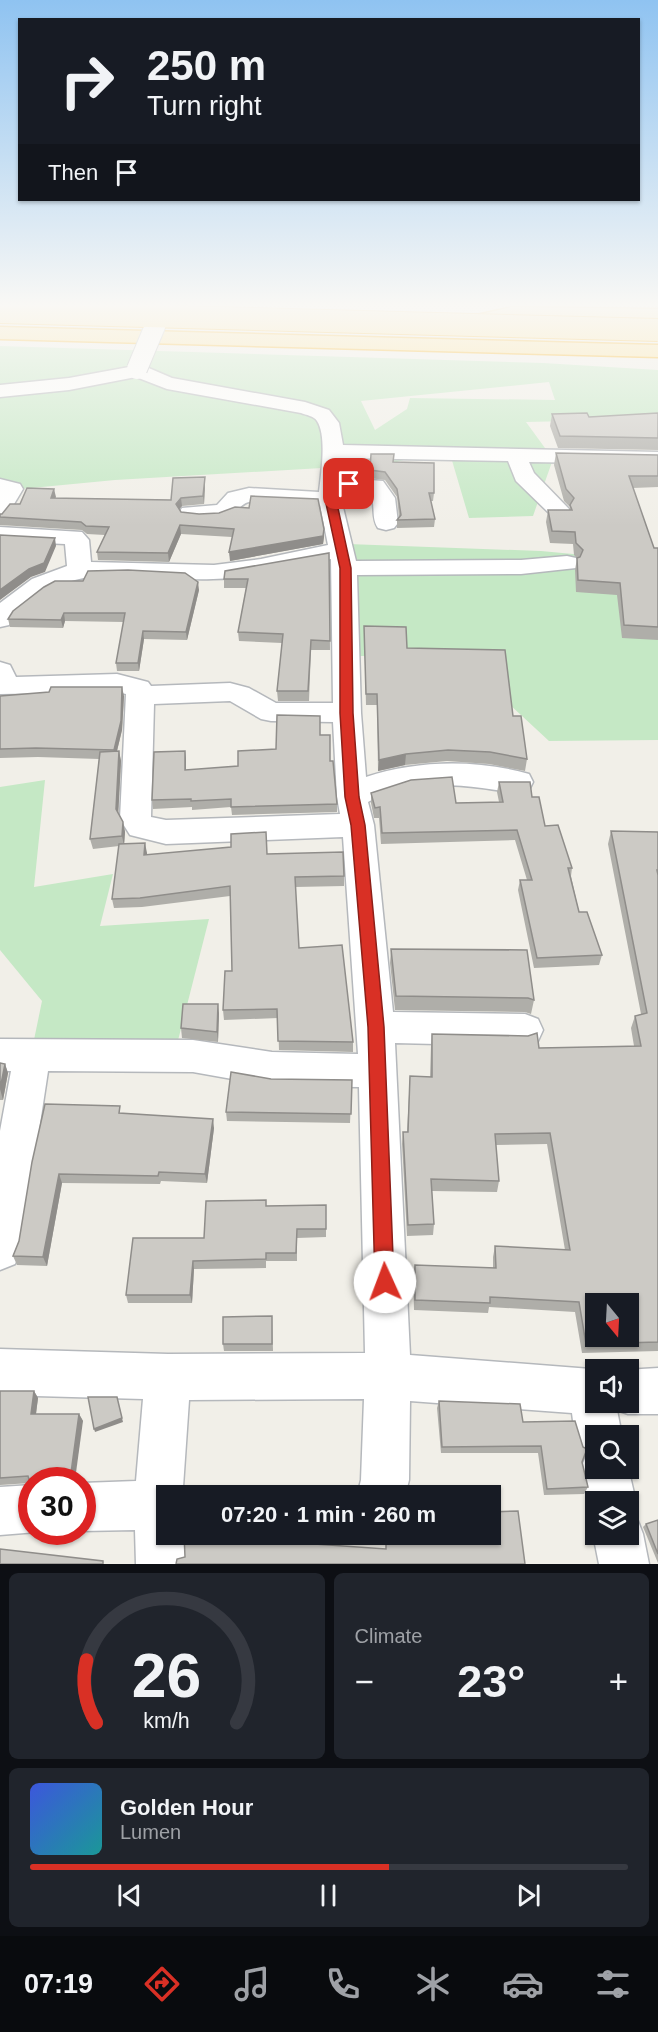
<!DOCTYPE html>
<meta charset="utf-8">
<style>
body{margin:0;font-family:Arial,sans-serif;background:#20242c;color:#f1f3f6;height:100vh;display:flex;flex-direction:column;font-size:22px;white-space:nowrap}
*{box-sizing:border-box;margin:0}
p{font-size:20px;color:#9ea1a6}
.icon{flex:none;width:33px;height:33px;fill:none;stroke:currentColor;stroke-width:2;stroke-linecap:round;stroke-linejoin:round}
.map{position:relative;height:1564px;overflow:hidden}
.drawer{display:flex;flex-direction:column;gap:9px;padding:9px;background:#0d0f14;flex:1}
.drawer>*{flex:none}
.top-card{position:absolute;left:18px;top:18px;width:622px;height:183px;border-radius:0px;box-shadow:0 2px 4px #0004;background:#171b24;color:#f1f3f6;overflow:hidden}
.needle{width:39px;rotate:162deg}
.buttons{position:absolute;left:585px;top:1293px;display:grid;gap:12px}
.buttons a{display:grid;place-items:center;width:54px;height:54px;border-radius:0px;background:#171b24;box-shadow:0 2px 4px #0004;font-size:30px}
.speed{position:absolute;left:18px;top:1467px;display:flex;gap:12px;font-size:30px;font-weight:700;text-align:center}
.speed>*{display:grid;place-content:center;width:78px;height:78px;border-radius:50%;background:#171b24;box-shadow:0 2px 4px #0004;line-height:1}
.speed .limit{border:9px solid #d22;background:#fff;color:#111}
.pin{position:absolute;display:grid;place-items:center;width:51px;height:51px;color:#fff;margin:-26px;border-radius:12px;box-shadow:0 3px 9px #0006}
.me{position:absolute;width:66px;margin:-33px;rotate:358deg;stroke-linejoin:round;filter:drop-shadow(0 0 4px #0008)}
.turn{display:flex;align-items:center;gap:21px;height:126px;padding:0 30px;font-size:27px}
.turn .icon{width:78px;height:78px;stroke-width:2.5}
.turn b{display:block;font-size:42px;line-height:51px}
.then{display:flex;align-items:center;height:57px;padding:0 30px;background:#0003;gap:12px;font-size:22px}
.big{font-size:45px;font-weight:800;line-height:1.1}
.drawer .widget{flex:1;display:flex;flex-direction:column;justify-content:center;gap:9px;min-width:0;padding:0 21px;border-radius:9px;background:#20242c}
.drawer .dial{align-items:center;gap:0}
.dial svg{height:156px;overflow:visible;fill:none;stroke:#363941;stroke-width:7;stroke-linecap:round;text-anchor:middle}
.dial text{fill:#f1f3f6;stroke:none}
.song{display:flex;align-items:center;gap:18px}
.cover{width:72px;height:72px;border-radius:9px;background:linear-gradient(135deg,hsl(230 70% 55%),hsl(180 70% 35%))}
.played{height:6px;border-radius:3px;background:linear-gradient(90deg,#d93025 60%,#363941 60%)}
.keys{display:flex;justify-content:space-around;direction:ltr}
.heat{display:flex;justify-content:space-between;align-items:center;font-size:33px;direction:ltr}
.drawer .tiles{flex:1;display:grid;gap:9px;grid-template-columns:1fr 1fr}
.widget:last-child{grid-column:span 2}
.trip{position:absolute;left:156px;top:1485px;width:345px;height:60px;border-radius:0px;background:#171b24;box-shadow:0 2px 4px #0004;font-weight:800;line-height:60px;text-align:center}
.tab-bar{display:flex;height:96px;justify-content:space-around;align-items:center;background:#090b0e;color:#9ea1a6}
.tab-bar .icon{width:42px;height:42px}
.tab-bar .active{color:#d93025}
.tab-bar b{font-size:27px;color:#f1f3f6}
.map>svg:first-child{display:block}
</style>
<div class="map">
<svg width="658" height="1564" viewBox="0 0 658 1564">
<rect width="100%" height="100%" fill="#f1efe8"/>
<g fill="#c5e8c5" fill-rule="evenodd">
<path d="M0,346L543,363L658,370V419L526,422L553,459L533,516L469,518L448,447L390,464L115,480L0,491ZM549,382L555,400L410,398L407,409L375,430L361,401Z"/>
<path d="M348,544L541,551L658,562V740L549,741L457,656H348Z"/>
<path d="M45,780L34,887L113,874L100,926L209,919L173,1060L28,1069L42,1001L0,950V787Z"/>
</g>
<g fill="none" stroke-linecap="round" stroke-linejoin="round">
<defs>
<g id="street">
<path d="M137,363L172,378L305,402L329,410L339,423L343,445L658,452V464L529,462L534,473L570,510L567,515L559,517L551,515L516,481L508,461L343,458L342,478L383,481L395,498L398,523L394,528L386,530L378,528C370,517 377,503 369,492L342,491L341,499L356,561L521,560L567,556L576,558L579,563L576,568L521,574L357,575L361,713L366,777C417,760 476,759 529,774L533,782L529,790C513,794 498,790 482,788C443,783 404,782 368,802L374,825L393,1012L525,1014L538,1019L543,1030L538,1041L525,1046L395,1043L410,1355L591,1369L596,1371V1402H628V1370H625L658,1368V1414H628L617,1410L622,1436H596V1468L628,1467L636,1502L631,1515L636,1516L643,1534L649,1564H599L593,1534L596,1528V1534H628V1502H596L595,1519L588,1502L581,1468L587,1454L582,1453L575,1436L572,1413L410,1401L409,1480L405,1496H357L361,1480L364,1399L189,1400L183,1487L187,1496H166V1534H184L186,1564H136L135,1530L82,1531V1483L136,1481L143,1399L0,1395V1349L168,1354L365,1353L359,1087L272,1086L193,1072L48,1071L21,1249L15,1264L0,1270V1131L11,1071H0V1039L193,1040L272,1052L358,1054L343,837L166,844L130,835L120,819L126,694L117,692L0,694V662L10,665L16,677L117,674L148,682L151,686L230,683L249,688L276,703H333L331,559C292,567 253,578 213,579C159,582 99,563 49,590C36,597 25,608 13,618L9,625L0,627V603L32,579L67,566L65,544L0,541V527L82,532L89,540L91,562L214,565L261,559L328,545L320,505L249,502C240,504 238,512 230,516C219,522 194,521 182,518L179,513L182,508L217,505L228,493L249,488L319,492C321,474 327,436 317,421C314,416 306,415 301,413L167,389L136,377L69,390L0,397V385L69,378L129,367ZM230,701L261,719L271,721L333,722L337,797L340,814L166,820L151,817L154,704Z"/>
<path d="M0,479L20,484L23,489L8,514L0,516Z"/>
<path d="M32,1485V1532H37L0,1535V1487Z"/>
</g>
<g id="highway">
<path d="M512,307L658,309V321L512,319L470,328L463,326L460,322L463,318Z"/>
<path d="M0,327L658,345V357L0,339Z"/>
</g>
</defs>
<use href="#street" stroke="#b5b8bc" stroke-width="3"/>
<use href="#highway" stroke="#f9ab00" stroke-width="3"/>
<use href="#street" fill="#fff" fill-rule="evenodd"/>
<use href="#highway" fill="#fde293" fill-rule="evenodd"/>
<defs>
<path id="street-bridge" d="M137,369L163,307"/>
<path id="highway-bridge" d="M0,312L658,330"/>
</defs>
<use href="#street-bridge" stroke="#b5b8bc" stroke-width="22" stroke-linecap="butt"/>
<use href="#highway-bridge" stroke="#f9ab00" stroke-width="24" stroke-linecap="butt"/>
<use href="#street-bridge" stroke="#fff" stroke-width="20"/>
<use href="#highway-bridge" stroke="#fde293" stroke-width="22"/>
</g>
<g fill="#afaea9">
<path d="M658,413V450L558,448L550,426L552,414L589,417Z"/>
<path d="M556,453L658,455V487L633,488L654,548H658V640L622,638L617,595L576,592L575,570L577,558L574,555L573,544L550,543L546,522L548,510H569L570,507L564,501L554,465Z"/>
<path d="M393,462L434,493L433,501H431L435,519L434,527L397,528V520L399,517L397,497L385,480L369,478L370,470Z"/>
<path d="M205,477V485L204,504L182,506L179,509L181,512L324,537L323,544L230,561L232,537L181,534L169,562L98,560L97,552L105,535L87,534L82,530L0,525V514H2L20,504L54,489L55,498L171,500Z"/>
<path d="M329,553L330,650H311L309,701H278L277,691L282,643L239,641L238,632L246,588H224V579Z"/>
<path d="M199,590L187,640L144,639L139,671H117L116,663L124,622L65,621L63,628L10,627L8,619Z"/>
<path d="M364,626L407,648L513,716L527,759L525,771L489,764L447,761L405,765L378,771L377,705H366Z"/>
<path d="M0,696H124L122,730L117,751H119L121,761L118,813L123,822L125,832L124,844L147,853V855L267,854L344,876V886L295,887L299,948L353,1042V1052L279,1050L278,1018L224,1020L223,1010L232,971L230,896L142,907L114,908L112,899L119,846L93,849L90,839L99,759L38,757L0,758Z"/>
<path d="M320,735L330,761L337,804V812L232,815L231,807L192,810V807L153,809L152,800L185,751L186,770L238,766L276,749Z"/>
<path d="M499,782L532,797L545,826L572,868L571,876L579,912L602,955L599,965L534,968L518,890L520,880H527L515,840L381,844L379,818H374L371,803V793L456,803L499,802L497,792Z"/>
<path d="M611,831L658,832V1351L582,1353L575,1312L489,1307L488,1313L414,1310L413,1275L415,1265L493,1268V1257L495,1246L565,1250L547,1144L496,1145L499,1181L497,1192L432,1191L434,1224L433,1235L407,1236L402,1144L403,1132H407L410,1076L430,1077L431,1046L432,1034L539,1048L634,1046L631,1028L635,1016L641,1014L608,844Z"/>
<path d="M391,949L534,1000L531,1014L525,1012L395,1010L390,963Z"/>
<path d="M219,1013L218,1042L182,1038L181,1028Z"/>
<path d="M0,1063L5,1064L8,1073L3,1100H0Z"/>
<path d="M271,1079L352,1080L350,1123L227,1121L226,1112Z"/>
<path d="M122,1113L214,1128L207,1183L161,1181L160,1184L62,1183L47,1266L17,1265L13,1256L19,1241L32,1162Z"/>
<path d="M326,1205V1237L297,1238V1261H266V1268L194,1269L192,1303H128L126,1295L204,1238L266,1206Z"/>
<path d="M272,1316L273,1351H224L223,1344Z"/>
<path d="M0,1391H34L38,1398L36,1414H79L83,1421L32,1480V1485L30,1483L0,1485Z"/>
<path d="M439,1401L523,1422L582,1462L588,1487L584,1494L544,1495L538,1453H441L437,1408Z"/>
<path d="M658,1520V1563L643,1527L646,1524Z"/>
</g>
<g fill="#8f8d8a">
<path d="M205,477V485L204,504L203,496Z"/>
<path d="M54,489L56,497L52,506L51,498Z"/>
<path d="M181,498L182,506L177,512L176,504Z"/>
<path d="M180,525L181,534L169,562L168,553Z"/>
<path d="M324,529V537L323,544L230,561L229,552Z"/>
<path d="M55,538L56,546L45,572L31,577L0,600V590Z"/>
<path d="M198,582L199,590L187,640L186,632Z"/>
<path d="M64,613L65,621L63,628L61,620Z"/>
<path d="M143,631L144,639L139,671L138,663Z"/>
<path d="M122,687L124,696L122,730L115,759L114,750Z"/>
<path d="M119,751L121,761L118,819L116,809Z"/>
<path d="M185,751L186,759V779L185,770Z"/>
<path d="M406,754L405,765L378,771L379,760Z"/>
<path d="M123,822L125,832L124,846L122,836Z"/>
<path d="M145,843L147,853L146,865L144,855Z"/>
<path d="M218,1004L219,1013L218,1042L217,1032Z"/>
<path d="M5,1064L8,1073L3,1100L0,1089Z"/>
<path d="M213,1119L214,1128L207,1183L205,1174Z"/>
<path d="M59,1174L62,1183L47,1266L43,1257Z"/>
<path d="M193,1261L194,1269L192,1303L190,1295Z"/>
<path d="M34,1391L38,1398L35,1421L31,1414Z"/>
<path d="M117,1397L123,1422L95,1432L94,1429Z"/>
<path d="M79,1414L83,1421L75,1480H70Z"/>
</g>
<g fill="#cccac5" stroke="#8f8d8a" stroke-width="1.5" fill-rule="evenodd">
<path d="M587,413L589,417L658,413V438L560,436L552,414Z"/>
<path d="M556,453L658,455V476H629L654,548H658V627L624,625L620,583L578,580L577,558L580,557L583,550L576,543L575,532L552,531L548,510H572L570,505L574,498L566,489Z"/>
<path d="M371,454H394L393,462L434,463V493H429L435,519L397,520L401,515L397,489L385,472L370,470Z"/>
<path d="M205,477L203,496L181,498L176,504L181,512L199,514L219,513L235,507L249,508L251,496L318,499L324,529L323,536L229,552L234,529L180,525L168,553L97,552L109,527L86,526L81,522L0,517V514H2L10,504H20L27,488L54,489L51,498L171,500L173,478Z"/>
<path d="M0,535L55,538L44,563L29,569L0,590Z"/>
<path d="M329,553L330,641L311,640L308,691H277L283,634L238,632L248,579H224L225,571Z"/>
<path d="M128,570L185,573L198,582L186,632L143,631L138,663H116L125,613H64L61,620L8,619L13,611L44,587L55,581H83L88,571Z"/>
<path d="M364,626L406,627L407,648L505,650L513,716H521L527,759L490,752L448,750L406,754L379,760L377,694H366Z"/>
<path d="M51,687H122L121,721L114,750L36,748L0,749V696L49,692Z"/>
<path d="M277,715L320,716V735H330V761H333L337,804L231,807V799L191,801V799L152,800L154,752L185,751V770L238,766V751L276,749Z"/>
<path d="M119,751L116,809L123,822L122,836L90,839L100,752Z"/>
<path d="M452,777L456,803L503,802L499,782H530L532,797H539L545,826L558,825L572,868H568L579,912H587L602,955L537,958L520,880H532L517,830L382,833L380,807L375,808L371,793L411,780Z"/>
<path d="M611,831L658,832V870H657L658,875V1342L586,1344L579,1302L490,1297V1303L415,1300V1265L496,1268L495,1246L570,1250L550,1133L495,1134L499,1181L431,1179L434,1224L408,1225L403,1132H408L410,1076L432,1077V1034L528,1036L537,1033L539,1048L641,1046L635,1016L647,1013ZM596,1304H628V1336H596Z"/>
<path d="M266,832L267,854L343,852L344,876L295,877L299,948L342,945L353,1042L278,1041L277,1009L223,1010L225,971H232L230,886L140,898L112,899L119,844L145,843L144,855L231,847V834Z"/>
<path d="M391,949L527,950L534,1000L528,998L396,996Z"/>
<path d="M183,1004H218L217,1032L181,1028Z"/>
<path d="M0,1063L5,1064L0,1089Z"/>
<path d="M231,1072L271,1079L352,1080L351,1114L226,1112Z"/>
<path d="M45,1104L120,1106L119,1113L213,1119L205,1174L159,1172L158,1176L59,1174L43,1257L13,1256L19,1241L32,1162Z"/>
<path d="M266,1200V1206L326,1205V1229H297L296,1253H266V1259L193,1261L190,1295H126L133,1238H204L206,1201Z"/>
<path d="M272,1316V1344H223V1317Z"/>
<path d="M0,1391H34L31,1414H79L70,1480H32V1483H30L28,1476L0,1478Z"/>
<path d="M88,1397H117L122,1418L94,1429Z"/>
<path d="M439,1401L520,1404L523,1422L575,1421L583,1447L587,1449L582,1462L588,1487L547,1489L541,1446L442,1447Z"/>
<path d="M518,1511L525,1564H176L177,1559L185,1557L184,1534H286V1542L386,1549V1534H490V1512Z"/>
<path d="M658,1520V1554L646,1524Z"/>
<path d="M0,1549L103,1561V1564H0Z"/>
</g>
<linearGradient id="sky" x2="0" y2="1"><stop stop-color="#8fc3f1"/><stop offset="0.58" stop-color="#f9f8f5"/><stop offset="1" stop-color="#f9f8f5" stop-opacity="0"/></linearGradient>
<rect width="658" height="526" fill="url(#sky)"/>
<path fill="#d93025" stroke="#8d1f18" stroke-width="1.5" d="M349,481L354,484L352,486L336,487V499L351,568L353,713L359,797L365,825L384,1027L394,1282L392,1289L385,1292L378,1289L375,1282L368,1027L351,825L345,797L340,713V568L325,499L328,482Z"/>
</svg>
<div class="buttons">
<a><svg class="needle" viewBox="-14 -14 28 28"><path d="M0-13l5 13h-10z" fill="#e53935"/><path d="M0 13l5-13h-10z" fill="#9ea1a6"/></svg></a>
<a><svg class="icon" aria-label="sound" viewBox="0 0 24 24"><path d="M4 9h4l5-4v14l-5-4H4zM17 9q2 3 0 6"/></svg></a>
<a><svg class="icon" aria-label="search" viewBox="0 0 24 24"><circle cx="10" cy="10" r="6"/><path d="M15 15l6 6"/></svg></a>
<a><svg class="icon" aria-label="layers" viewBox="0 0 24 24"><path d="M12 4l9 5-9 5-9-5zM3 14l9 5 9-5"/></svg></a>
</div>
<div class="speed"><div class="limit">30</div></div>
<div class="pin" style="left:349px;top:484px;background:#d93025"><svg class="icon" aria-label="arrive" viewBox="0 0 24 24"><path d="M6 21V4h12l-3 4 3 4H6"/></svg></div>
<svg class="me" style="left:385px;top:1282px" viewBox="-20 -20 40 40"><circle r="19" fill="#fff"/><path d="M0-13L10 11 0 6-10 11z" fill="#d93025"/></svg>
<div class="trip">07:20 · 1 min · 260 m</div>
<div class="top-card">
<div class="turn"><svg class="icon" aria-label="right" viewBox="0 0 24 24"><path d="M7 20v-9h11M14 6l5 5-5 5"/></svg><div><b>250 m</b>Turn right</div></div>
<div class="then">Then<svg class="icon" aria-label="arrive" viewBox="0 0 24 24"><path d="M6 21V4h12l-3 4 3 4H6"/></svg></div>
</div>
</div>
<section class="drawer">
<div class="tiles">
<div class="widget dial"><svg viewBox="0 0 100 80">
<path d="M14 69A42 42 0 1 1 86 69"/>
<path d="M14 69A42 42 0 0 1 9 37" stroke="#d93025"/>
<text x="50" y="56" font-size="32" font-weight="700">26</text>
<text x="50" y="72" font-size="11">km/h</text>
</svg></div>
<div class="widget"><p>Climate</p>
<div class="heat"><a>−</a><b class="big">23°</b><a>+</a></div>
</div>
<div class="widget">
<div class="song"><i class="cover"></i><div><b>Golden Hour</b><p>Lumen</p></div></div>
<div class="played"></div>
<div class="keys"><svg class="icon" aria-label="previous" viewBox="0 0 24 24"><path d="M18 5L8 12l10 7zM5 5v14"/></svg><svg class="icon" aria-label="pause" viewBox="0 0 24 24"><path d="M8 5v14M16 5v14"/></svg><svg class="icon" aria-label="next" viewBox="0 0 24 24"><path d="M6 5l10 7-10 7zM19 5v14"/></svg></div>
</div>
</div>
</section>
<nav class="tab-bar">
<b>07:19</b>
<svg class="icon active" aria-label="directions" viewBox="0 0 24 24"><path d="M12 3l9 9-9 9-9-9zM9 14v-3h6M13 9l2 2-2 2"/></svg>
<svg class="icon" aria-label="music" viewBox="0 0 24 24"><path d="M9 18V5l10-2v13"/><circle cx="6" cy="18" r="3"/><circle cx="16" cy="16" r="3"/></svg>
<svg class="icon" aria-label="phone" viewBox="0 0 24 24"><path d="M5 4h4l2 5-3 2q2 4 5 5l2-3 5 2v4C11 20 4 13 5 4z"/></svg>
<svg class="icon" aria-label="climate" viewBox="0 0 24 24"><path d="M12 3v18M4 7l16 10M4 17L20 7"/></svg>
<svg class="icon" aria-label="car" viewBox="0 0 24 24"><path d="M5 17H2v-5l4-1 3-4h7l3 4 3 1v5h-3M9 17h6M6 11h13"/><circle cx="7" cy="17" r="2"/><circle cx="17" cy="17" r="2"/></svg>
<svg class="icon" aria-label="filters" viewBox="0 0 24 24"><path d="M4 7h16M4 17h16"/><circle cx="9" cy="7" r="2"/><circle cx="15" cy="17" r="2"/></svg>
</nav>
